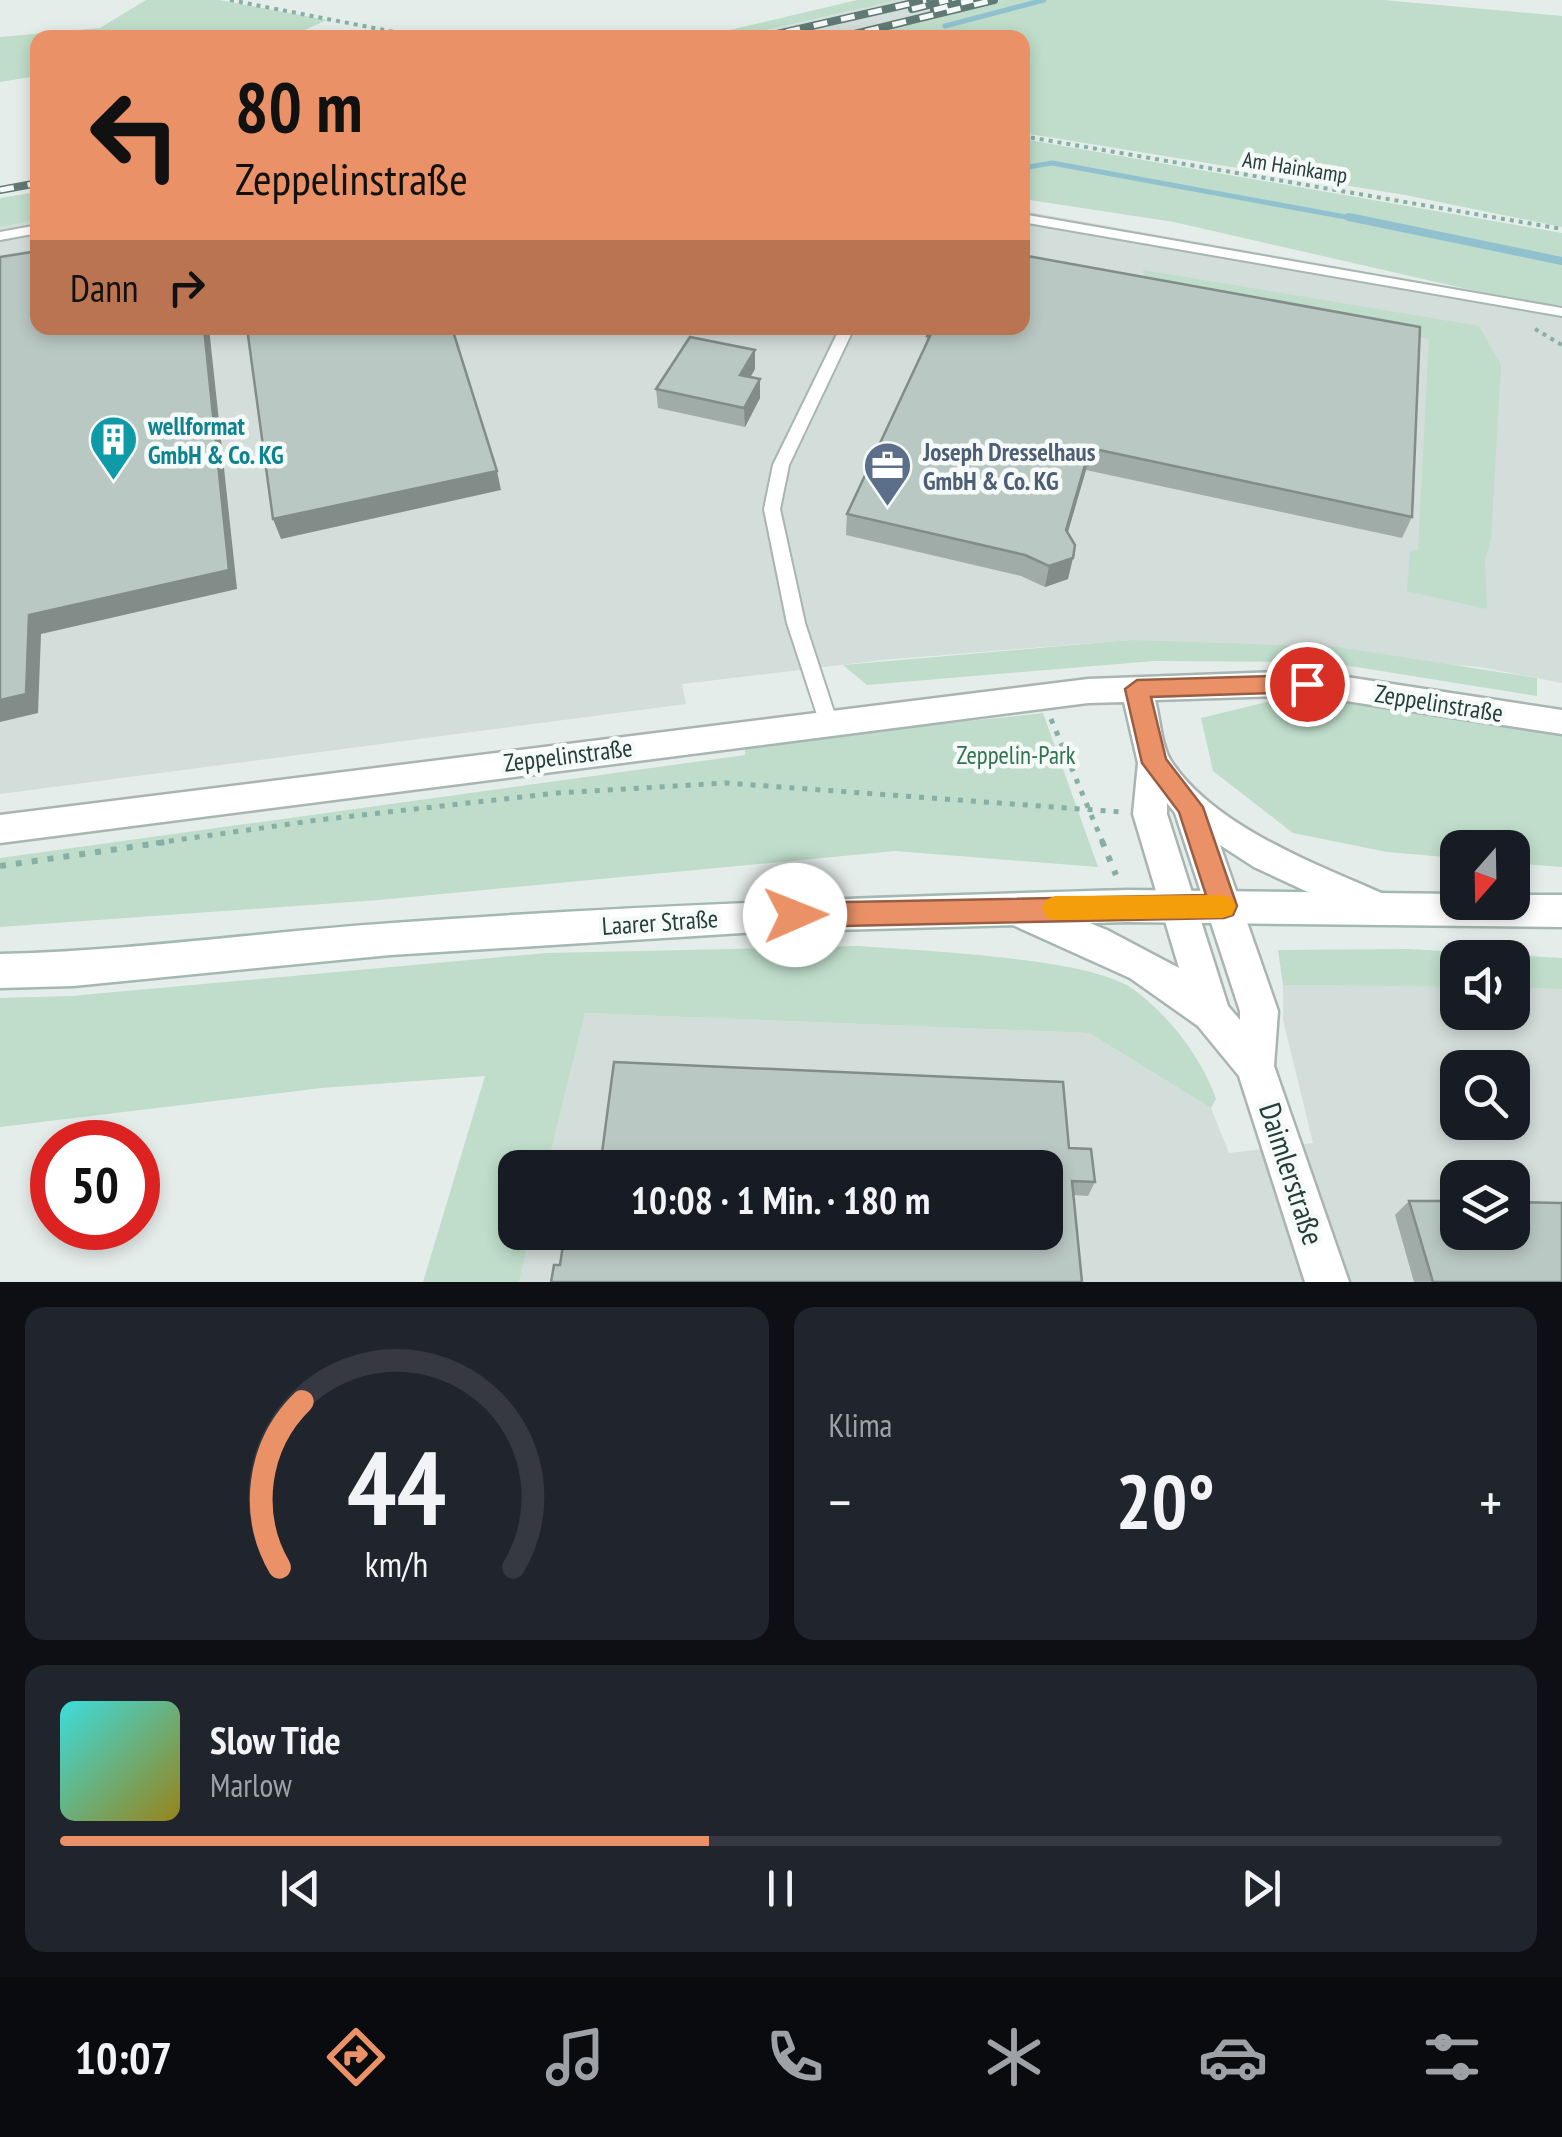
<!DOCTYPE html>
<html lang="de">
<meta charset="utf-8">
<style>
body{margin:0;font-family:"PT Sans Narrow",sans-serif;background:#20242c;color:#f1f3f6;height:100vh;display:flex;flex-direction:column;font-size:38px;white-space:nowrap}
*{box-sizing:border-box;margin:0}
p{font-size:32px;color:#9ea1a6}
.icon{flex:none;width:55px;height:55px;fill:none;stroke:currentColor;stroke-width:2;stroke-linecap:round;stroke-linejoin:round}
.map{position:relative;height:1282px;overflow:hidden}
.side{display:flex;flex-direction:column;gap:25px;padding:25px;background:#0d0f14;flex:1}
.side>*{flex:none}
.hud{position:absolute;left:30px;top:30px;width:1000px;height:305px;border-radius:20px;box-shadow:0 5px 15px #0003;background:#ea9167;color:#111;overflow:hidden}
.needle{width:65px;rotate:200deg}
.buttons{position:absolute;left:1440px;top:830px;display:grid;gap:20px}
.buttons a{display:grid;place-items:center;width:90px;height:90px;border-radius:20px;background:#171b24;box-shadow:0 5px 15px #0003;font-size:50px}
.speed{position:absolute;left:30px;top:1120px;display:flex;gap:20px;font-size:50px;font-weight:700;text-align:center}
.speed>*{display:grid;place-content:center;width:130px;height:130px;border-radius:50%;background:#171b24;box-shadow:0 5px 15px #0003;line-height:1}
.speed .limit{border:15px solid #d22;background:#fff;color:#111}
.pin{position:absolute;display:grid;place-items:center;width:85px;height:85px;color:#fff;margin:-42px;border:5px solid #fff;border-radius:50%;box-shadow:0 2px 10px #0007}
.me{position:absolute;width:110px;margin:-55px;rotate:89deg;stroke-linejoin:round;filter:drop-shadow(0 0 8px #0008)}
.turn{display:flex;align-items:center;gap:35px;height:210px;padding:0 40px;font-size:45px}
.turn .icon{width:130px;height:130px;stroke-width:2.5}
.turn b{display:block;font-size:70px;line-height:85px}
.then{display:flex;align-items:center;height:95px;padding:0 40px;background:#0003;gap:20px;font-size:38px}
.big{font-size:75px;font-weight:800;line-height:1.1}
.side .tile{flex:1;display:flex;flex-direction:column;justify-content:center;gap:15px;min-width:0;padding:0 35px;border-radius:20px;background:#20242c}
.side .dial{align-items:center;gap:0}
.dial svg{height:260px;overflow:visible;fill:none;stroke:#363941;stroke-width:7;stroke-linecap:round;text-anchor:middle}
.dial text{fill:#f1f3f6;stroke:none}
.song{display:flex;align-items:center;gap:30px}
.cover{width:120px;height:120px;border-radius:15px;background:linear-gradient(135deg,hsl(180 70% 55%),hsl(50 70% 35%))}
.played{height:10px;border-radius:5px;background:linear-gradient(90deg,#ea9167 45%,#363941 45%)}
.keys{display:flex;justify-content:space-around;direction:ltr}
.heat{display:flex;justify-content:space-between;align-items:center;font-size:55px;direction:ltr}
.side .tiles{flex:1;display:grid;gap:25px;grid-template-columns:1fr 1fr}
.tile:last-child{grid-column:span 2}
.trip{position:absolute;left:498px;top:1150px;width:565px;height:100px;border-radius:20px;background:#171b24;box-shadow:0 5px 15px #0003;font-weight:800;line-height:100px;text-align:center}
.tabs{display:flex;height:160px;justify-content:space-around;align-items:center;background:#090b0e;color:#9ea1a6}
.tabs .icon{width:70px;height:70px}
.tabs .current{color:#ea9167}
.tabs b{font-size:45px;color:#f1f3f6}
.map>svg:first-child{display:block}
</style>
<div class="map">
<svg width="1562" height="1282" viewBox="0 0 1562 1282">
<rect width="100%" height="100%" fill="#e5edea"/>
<g fill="#d3ddd9" fill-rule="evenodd">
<path d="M899,0H1003L848,37L735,38Z"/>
<path d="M1023,211L1562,306V683L1480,667L1130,640L882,660L682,684L686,704L0,794V227L37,220L38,328H1022Z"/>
<path d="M1283,985L1457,987L1458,1012H1512L1513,988L1562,989V1282H519L531,1233L1045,1232V1168L547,1167L585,1013L1089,1033L1211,1108L1229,1153L1313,1143L1283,1020ZM1458,1068H1512V1122H1458ZM1458,1178H1512V1232H1458Z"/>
</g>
<g fill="#bfddca">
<path d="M146,0H219L327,20L289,37L38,38L37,76L0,82V37L100,28Z"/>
<path d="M857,0H899L735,37H700Z"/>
<path d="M1003,0H1383L1562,16V227L1405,195L1023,133L1022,38L848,37Z"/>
<path d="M1023,139L1562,233V306L1493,295L1174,222L1023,199Z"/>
<path d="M37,192V220L0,227V198Z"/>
<path d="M1143,270L1479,326L1501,365L1491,540L1485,559L1487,609L1407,591L1410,551L1418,550L1429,339L1146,286Z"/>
<path d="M1130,640L1337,647L1537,678V696L1325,662L1154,661L867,685L843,665Z"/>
<path d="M1275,700H1360L1562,729V867L1513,863L1512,848H1458L1457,858L1387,852L1293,833L1213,771L1201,718Z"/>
<path d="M1043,713L1098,867L895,851L379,900L0,927V858L745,755V745Z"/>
<path d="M859,946C920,951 1088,957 1133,989C1169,1015 1202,1058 1216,1099L1211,1108L1089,1033L585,1013L547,1167L515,1168V1232L531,1233L519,1282H423L485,1076L321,1088L0,1127V998L71,996L547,953Z"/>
<path d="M1409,949L1562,958V989L1513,988L1512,958H1458L1457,987L1283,985L1278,950Z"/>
</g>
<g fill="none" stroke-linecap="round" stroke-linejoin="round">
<g stroke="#91c0ce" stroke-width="5">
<path d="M945,26L1044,0"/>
<path d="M1022,168L1052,163L1362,220"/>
</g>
<path stroke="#91c0ce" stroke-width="8" d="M1349,217L1562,261"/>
<defs>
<g id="lane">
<path d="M1022,214L1562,308V316L1022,222Z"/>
<path d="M38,225V233L0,240V232Z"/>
<path d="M840,328H854L789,465L780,509L805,623L837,721L835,726H821L819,721L787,623L764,509L773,465Z"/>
</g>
<path id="street" d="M1307,671L1562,710V734L1307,695L1155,700C1160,719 1161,745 1171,761C1215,828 1317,864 1388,896L1393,907L1388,918L1375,923L1254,867L1220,845L1278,1011L1274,1066L1349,1282H1305L1239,1076L1198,1026L1130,978L1004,921L999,910L1004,899L1017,894L1107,930L1179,968L1133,814L1138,763L1124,702L1088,703L0,843V815L1088,679ZM1167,803L1175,813L1240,1011V1020L1228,1006L1167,814Z"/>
<path id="secondary" d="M1128,890L1458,894V902H1512V895H1562V927L1128,922L758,932L390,955L73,986L0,988V954C132,951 262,932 393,923C638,905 883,897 1128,890Z"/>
</defs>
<use href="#lane" stroke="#a8b5b2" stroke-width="4"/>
<use href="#street" stroke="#a8b5b2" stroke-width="5"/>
<use href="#secondary" stroke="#a4b8b3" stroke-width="5"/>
<g stroke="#87afa6" stroke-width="4" stroke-dasharray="4 5" stroke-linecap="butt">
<path d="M230,0L425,38"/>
<path d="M1022,136L1562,229"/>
<path d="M1535,329L1562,345"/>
</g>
<g stroke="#87afa6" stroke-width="5" stroke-dasharray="5 8" stroke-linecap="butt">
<path d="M1051,719L1103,843"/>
<path d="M156,843L318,820L557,793L726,783L1122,812"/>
</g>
<g stroke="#87afa6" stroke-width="6" stroke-dasharray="6 10" stroke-linecap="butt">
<path d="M1102,841L1116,875"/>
<path d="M0,866L173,841"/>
</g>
<use href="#lane" fill="#fff" fill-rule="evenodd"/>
<use href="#street" fill="#fff" fill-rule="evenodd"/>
<use href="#secondary" fill="#fff" fill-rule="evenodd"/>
<defs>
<g id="rail">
<path d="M912,9L948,0"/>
<path d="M934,10L973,0"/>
<path d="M759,38L926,0"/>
<path d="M838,38L994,0"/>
<path d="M0,190L38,183"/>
</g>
</defs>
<use href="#rail" stroke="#607975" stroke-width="8"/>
<use href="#rail" stroke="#f5faf8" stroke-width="5" stroke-dasharray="14" stroke-linecap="butt"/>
</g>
<g fill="#a0aca8">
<path d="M927,336L1412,517L1402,538L1086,470L1068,532V579L1045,587L1021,576L846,535L847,514L926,347Z"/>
<path d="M755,369L750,377L760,379V398L745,427L658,408L656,389Z"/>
<path d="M1069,1148L1095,1182L1088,1196L1074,1195L560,1265Z"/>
<path d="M1409,1201L1562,1282H1414L1395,1215Z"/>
</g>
<g fill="#828c88">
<path d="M204,328H209L237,589L41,634L38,713L0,722V700L29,615Z"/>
<path d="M755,350V369L741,394L740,375Z"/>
<path d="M760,379V398L745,427L744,408Z"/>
<path d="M1090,448L1086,470L1062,552L1066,530Z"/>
<path d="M497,471L501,490L281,539L273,519Z"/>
<path d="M1073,558L1068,579L1045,587L1049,566Z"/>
</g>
<g fill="#bac8c3" stroke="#828c88" stroke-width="2.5">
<path d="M38,251V328H204L229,570L29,615L26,694L0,700V257Z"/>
<path d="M1022,255L1420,327L1412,517L1090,448L1066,530L1075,545L1073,558L1049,566L1025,555L847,514L930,336H927L930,328H1022Z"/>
<path d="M247,328H452L497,471L273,519Z"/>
<path d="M690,337L755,350L740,375L760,379L744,408L656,389Z"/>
<path d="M614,1062L1063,1082L1069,1148L1091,1149L1095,1182L1072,1181L1082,1282H551L554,1265H560L565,1232H1045V1168H600Z"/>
<path d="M1409,1201H1458V1232H1512V1202L1562,1203V1282H1433Z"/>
</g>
<path fill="#ea9167" stroke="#985e43" stroke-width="2.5" d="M1307,675L1319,684L1307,692L1151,697L1166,759L1203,807L1237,906L1233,915L1224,918L795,927L785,923L781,915L785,907L795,903L1206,895L1179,812L1142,763L1125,689L1137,680Z"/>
<path fill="#f59e0b" d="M1222,895L1232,898L1236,906L1232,915L1222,918L1055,920L1046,917L1042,908L1046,900L1055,896Z"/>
<defs>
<symbol id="building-pin" viewBox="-11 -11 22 30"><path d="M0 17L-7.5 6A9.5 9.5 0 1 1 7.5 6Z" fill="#0f9aa8" stroke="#f5faf8"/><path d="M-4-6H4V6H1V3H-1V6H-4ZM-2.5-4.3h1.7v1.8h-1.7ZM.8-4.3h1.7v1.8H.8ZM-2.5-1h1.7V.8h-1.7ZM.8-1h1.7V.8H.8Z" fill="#fff"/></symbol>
<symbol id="office-pin" viewBox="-11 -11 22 30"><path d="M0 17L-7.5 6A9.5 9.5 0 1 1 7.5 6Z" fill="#5c6f8a" stroke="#f5faf8"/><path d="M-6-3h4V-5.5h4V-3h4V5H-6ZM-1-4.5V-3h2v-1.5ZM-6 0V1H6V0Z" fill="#fff"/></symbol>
</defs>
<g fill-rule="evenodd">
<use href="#building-pin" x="86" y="412" width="55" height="75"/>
<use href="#office-pin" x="860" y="438" width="55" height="75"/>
</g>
<g text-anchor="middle" stroke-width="9" stroke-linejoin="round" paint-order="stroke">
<g font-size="22" fill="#253e3a" stroke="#f5faf8">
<text transform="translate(1295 167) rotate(9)" y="8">Am Hainkamp</text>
</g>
<g font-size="25" font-weight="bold" fill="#0d838f" stroke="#f5faf8" text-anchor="start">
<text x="148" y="435">wellformat<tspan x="148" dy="29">GmbH &amp; Co. KG</tspan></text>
</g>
<g font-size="25" font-weight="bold" fill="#4e5e75" stroke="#f5faf8" text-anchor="start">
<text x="923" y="461">Joseph Dresselhaus<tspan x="923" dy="29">GmbH &amp; Co. KG</tspan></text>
</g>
<g font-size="25" fill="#253e3a" stroke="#f5faf8">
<text transform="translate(1439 703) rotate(9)" y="9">Zeppelinstraße</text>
<text transform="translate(568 755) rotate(-7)" y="9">Zeppelinstraße</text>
<text transform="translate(660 922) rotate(-4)" y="9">Laarer Straße</text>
</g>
<g font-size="25" fill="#317350" stroke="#f5faf8">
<text x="1016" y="764">Zeppelin-Park</text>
</g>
<g font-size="30" fill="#253e3a" stroke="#f5faf8">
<text transform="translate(1291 1174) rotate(72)" y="10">Daimlerstraße</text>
</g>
</g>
</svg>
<div class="buttons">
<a><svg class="needle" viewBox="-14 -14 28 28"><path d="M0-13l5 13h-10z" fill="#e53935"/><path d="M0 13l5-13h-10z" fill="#9ea1a6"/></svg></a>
<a><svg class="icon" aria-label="sound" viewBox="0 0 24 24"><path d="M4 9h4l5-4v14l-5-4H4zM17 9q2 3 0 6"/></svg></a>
<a><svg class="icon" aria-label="search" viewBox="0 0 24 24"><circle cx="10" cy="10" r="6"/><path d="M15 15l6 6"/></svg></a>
<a><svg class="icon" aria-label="layers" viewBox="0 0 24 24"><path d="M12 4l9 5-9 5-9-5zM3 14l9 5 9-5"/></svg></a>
</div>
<div class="speed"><div class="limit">50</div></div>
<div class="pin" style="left:1307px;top:684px;background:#d93025"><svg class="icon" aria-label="arrive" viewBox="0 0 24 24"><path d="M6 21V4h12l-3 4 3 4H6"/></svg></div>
<svg class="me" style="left:795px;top:915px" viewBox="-20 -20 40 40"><circle r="19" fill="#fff"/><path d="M0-13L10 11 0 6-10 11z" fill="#ea9167"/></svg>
<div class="trip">10:08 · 1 Min. · 180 m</div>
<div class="hud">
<div class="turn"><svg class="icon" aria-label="left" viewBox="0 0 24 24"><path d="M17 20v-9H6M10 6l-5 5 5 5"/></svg><div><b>80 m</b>Zeppelinstraße</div></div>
<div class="then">Dann<svg class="icon" aria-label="right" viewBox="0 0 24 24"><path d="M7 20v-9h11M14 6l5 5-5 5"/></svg></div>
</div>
</div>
<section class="side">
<div class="tiles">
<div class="tile dial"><svg viewBox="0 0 100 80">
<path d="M14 69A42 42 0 1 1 86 69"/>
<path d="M14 69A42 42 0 0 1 21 18" stroke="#ea9167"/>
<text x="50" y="56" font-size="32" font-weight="700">44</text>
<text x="50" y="72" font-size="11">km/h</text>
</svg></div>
<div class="tile"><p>Klima</p>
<div class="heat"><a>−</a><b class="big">20°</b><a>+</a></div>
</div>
<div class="tile">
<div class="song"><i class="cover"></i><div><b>Slow Tide</b><p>Marlow</p></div></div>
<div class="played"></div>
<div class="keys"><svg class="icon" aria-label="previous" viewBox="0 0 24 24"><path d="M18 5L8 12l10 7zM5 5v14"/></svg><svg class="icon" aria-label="pause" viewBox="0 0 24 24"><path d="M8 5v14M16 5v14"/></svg><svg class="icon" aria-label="next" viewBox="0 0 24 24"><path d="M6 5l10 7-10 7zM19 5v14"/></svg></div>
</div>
</div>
</section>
<nav class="tabs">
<b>10:07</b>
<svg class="icon current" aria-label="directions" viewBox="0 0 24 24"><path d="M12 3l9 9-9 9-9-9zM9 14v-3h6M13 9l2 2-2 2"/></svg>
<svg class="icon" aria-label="music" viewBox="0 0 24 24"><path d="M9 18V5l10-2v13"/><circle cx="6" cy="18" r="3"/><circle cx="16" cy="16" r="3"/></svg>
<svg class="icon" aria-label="phone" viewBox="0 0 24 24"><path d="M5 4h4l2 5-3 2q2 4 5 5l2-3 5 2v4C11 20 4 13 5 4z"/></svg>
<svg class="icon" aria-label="climate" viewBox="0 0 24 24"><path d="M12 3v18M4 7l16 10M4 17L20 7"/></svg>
<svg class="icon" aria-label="car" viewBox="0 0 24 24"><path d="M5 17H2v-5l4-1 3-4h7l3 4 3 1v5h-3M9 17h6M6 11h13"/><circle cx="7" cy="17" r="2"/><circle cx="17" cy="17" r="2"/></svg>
<svg class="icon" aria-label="filters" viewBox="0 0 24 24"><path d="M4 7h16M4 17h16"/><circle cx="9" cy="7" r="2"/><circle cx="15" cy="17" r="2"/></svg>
</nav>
